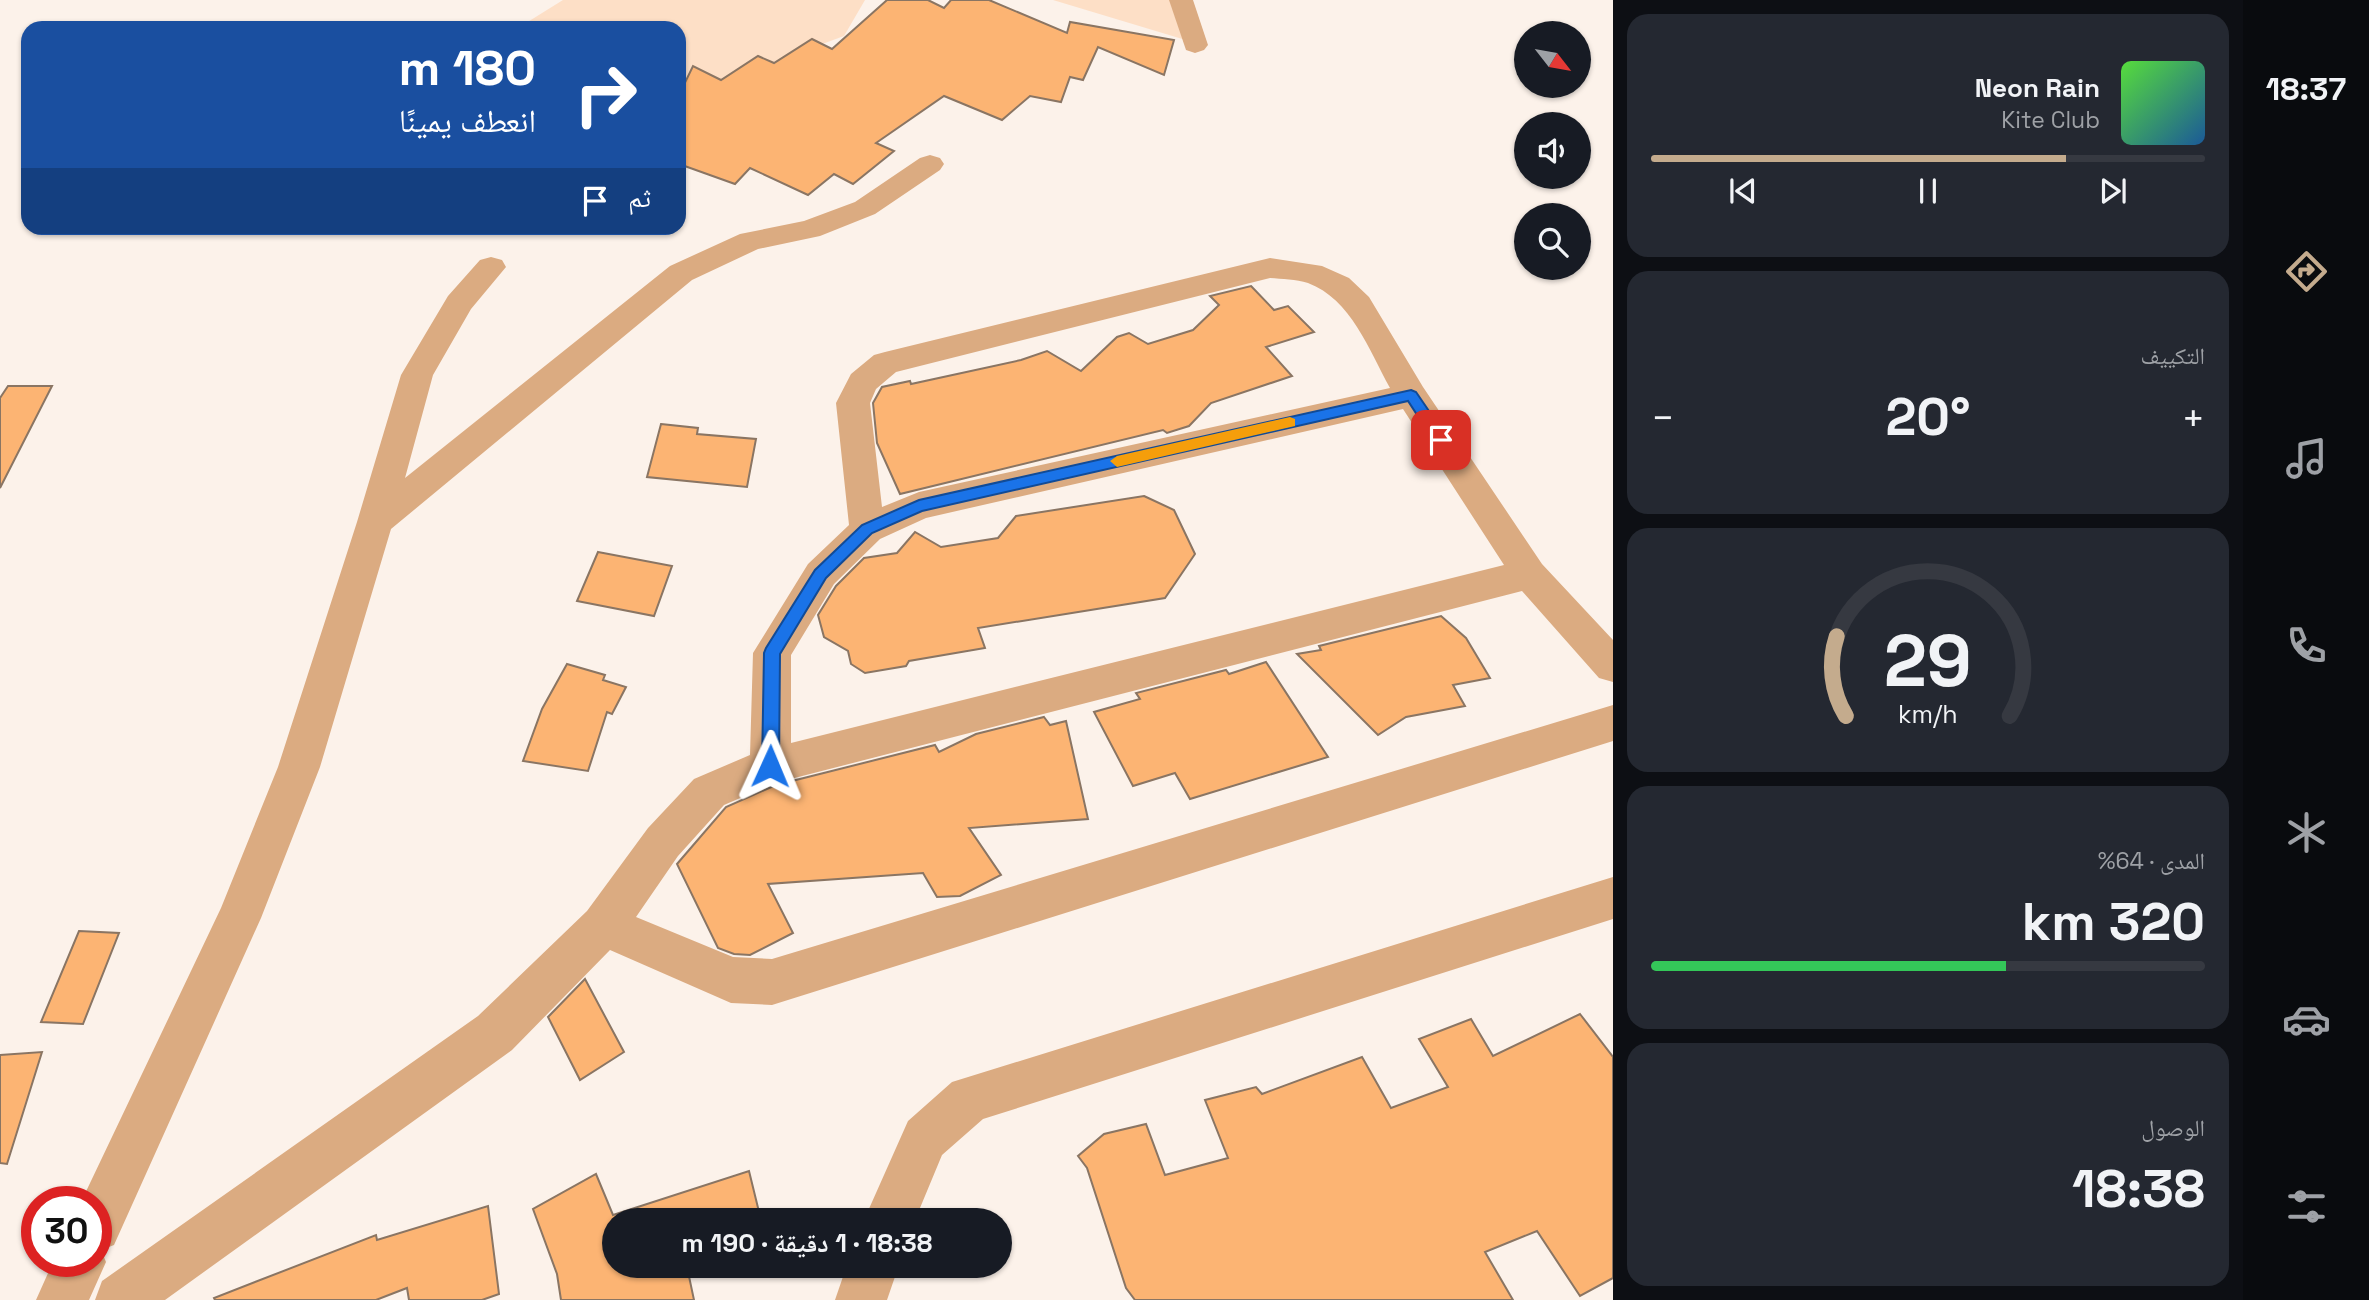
<!DOCTYPE html>
<html lang="ar">
<meta charset="utf-8">
<style>
body{margin:0;font-family:"Space Grotesk","Noto Naskh Arabic",sans-serif;background:#242831;color:#f1f3f6;direction:rtl;height:100vh;display:flex;flex-direction:column;font-size:26px;white-space:nowrap}
*{box-sizing:border-box;margin:0}
p{font-size:23px;color:#9ea1a6}
.icon{flex:none;width:38px;height:38px;fill:none;stroke:currentColor;stroke-width:2;stroke-linecap:round;stroke-linejoin:round}
.map{position:relative;flex:1;overflow:hidden;direction:ltr}
.panel{display:flex;flex-direction:column;gap:14px;padding:14px;background:#0d0f14;width:630px}
.panel>*{flex:none}
.guide{position:absolute;left:21px;top:21px;width:665px;height:214px;border-radius:21px;box-shadow:0 2px 5px #0004;direction:rtl;background:#1a4fa0;color:#fff;overflow:hidden}
.needle{width:46px;rotate:121deg}
.fabs{position:absolute;left:1514px;top:21px;display:grid;gap:14px}
.fabs a{display:grid;place-items:center;width:77px;height:77px;border-radius:50%;background:#171b24;box-shadow:0 2px 5px #0004;font-size:35px}
.speed{position:absolute;left:21px;top:1186px;display:flex;gap:14px;font-size:35px;font-weight:700;text-align:center}
.speed>*{display:grid;place-content:center;width:91px;height:91px;border-radius:50%;background:#171b24;box-shadow:0 2px 5px #0004;line-height:1}
.speed .limit{border:10px solid #d22;background:#fff;color:#111}
.pin{position:absolute;display:grid;place-items:center;width:60px;height:60px;color:#fff;margin:-30px;border-radius:14px;box-shadow:0 4px 10px #0006}
.me{position:absolute;width:77px;margin:-38px;rotate:1deg;stroke-linejoin:round;filter:drop-shadow(0 0 5px #0008)}
.turn{display:flex;align-items:center;gap:24px;height:147px;padding:0 35px;font-size:32px}
.turn .icon{width:91px;height:91px;stroke-width:2.5}
.turn b{display:block;font-size:49px;line-height:60px}
.then{display:flex;align-items:center;height:66px;padding:0 35px;background:#0003;gap:14px;font-size:26px}
.big{font-size:52px;font-weight:700;line-height:1.1}
.panel .card{flex:1;display:flex;flex-direction:column;justify-content:center;gap:10px;min-width:0;padding:0 24px;border-radius:21px;background:#242831}
.panel .dial{align-items:center;gap:0}
.dial svg{height:182px;overflow:visible;fill:none;stroke:#363941;stroke-width:7;stroke-linecap:round;text-anchor:middle}
.dial text{fill:#f1f3f6;stroke:none}
.song{display:flex;align-items:center;gap:21px}
.cover{width:84px;height:84px;border-radius:10px;background:linear-gradient(135deg,hsl(110 70% 55%),hsl(210 70% 35%))}
.played{height:7px;border-radius:4px;background:linear-gradient(90deg,#c4ab8d 75%,#363941 75%)}
.keys{display:flex;justify-content:space-around;direction:ltr}
.heat{display:flex;justify-content:space-between;align-items:center;font-size:38px;direction:ltr}
.charge{height:10px;border-radius:5px;background:linear-gradient(90deg,#34c759 64%,#363941 0)}
.trip{position:absolute;left:602px;top:1208px;width:410px;height:70px;border-radius:35px;background:#171b24;box-shadow:0 2px 5px #0004;font-weight:700;line-height:70px;text-align:center;direction:rtl}
main{display:flex;flex:1;min-height:0}
.tab-bar{display:flex;flex-direction:column;width:126px;justify-content:space-around;align-items:center;background:#090b0e;color:#9ea1a6}
.tab-bar .icon{width:49px;height:49px}
.tab-bar .selected{color:#c4ab8d}
.tab-bar b{font-size:32px;color:#f1f3f6}
.map>svg:first-child{display:block}
</style>
<main>
<nav class="tab-bar">
<b>18:37</b>
<svg class="icon selected" aria-label="directions" viewBox="0 0 24 24"><path d="M12 3l9 9-9 9-9-9zM9 14v-3h6M13 9l2 2-2 2"/></svg>
<svg class="icon" aria-label="music" viewBox="0 0 24 24"><path d="M9 18V5l10-2v13"/><circle cx="6" cy="18" r="3"/><circle cx="16" cy="16" r="3"/></svg>
<svg class="icon" aria-label="phone" viewBox="0 0 24 24"><path d="M5 4h4l2 5-3 2q2 4 5 5l2-3 5 2v4C11 20 4 13 5 4z"/></svg>
<svg class="icon" aria-label="climate" viewBox="0 0 24 24"><path d="M12 3v18M4 7l16 10M4 17L20 7"/></svg>
<svg class="icon" aria-label="car" viewBox="0 0 24 24"><path d="M5 17H2v-5l4-1 3-4h7l3 4 3 1v5h-3M9 17h6M6 11h13"/><circle cx="7" cy="17" r="2"/><circle cx="17" cy="17" r="2"/></svg>
<svg class="icon" aria-label="filters" viewBox="0 0 24 24"><path d="M4 7h16M4 17h16"/><circle cx="9" cy="7" r="2"/><circle cx="15" cy="17" r="2"/></svg>
</nav>
<section class="panel">
<div class="card">
<div class="song"><i class="cover"></i><div><b>Neon Rain</b><p>Kite Club</p></div></div>
<div class="played"></div>
<div class="keys"><svg class="icon" aria-label="previous" viewBox="0 0 24 24"><path d="M18 5L8 12l10 7zM5 5v14"/></svg><svg class="icon" aria-label="pause" viewBox="0 0 24 24"><path d="M8 5v14M16 5v14"/></svg><svg class="icon" aria-label="next" viewBox="0 0 24 24"><path d="M6 5l10 7-10 7zM19 5v14"/></svg></div>
</div>
<div class="card"><p>التكييف</p>
<div class="heat"><a>−</a><b class="big">20°</b><a>+</a></div>
</div>
<div class="card dial"><svg viewBox="0 0 100 80">
<path d="M14 69A42 42 0 1 1 86 69"/>
<path d="M14 69A42 42 0 0 1 10 34" stroke="#c4ab8d"/>
<text x="50" y="56" font-size="32" font-weight="700">29</text>
<text x="50" y="72" font-size="11">km/h</text>
</svg></div>
<div class="card"><p>المدى · 64%</p><b class="big">320 km</b><div class="charge"></div></div>
<div class="card"><p>الوصول</p><b class="big">18:38</b></div>
</section>
<div class="map">
<svg width="1613" height="1300" viewBox="0 0 1613 1300">
<rect width="100%" height="100%" fill="#fcf2ea"/>
<g fill="#fddfc6">
<path d="M563,0H865L844,36L679,97V28H524L526,23Z"/>
<path d="M1053,0H1173L1189,41Z"/>
</g>
<g fill="#fcb473" stroke="#8a7563" stroke-width="2">
<path d="M887,0H928L944,8L951,0H989L1067,33L1070,22L1174,40L1164,75L1098,47L1083,80L1070,77L1061,102L1030,96L1002,120L944,96L876,143L894,151L853,184L834,174L808,195L750,168L735,184L679,164V95L693,66L721,80L758,56L774,63L812,39L832,49Z"/>
<path d="M1251,286L1274,310L1288,306L1314,332L1266,347L1292,376L1211,403L1189,426L1167,433L1163,430L900,494L877,443L873,403L882,387L910,381L911,384L1021,360L1047,351L1081,371L1117,337L1129,333L1148,344L1193,330L1219,305L1210,296Z"/>
<path d="M8,386H52L0,488V398Z"/>
<path d="M661,424L698,428L697,434L756,439L747,487L647,477Z"/>
<path d="M1144,496L1174,510L1195,554L1165,598L978,628L985,648L909,661L906,666L865,673L851,664L848,651L824,637L818,615L836,586L864,558L897,553L915,532L941,547L998,538L1016,516Z"/>
<path d="M598,552L672,566L654,616L577,601Z"/>
<path d="M1441,616L1466,638L1490,678L1453,685L1465,706L1406,717L1378,735L1297,654L1321,650L1319,646Z"/>
<path d="M1266,662L1328,757L1190,799L1175,773L1133,786L1094,712L1140,699L1136,693L1226,670L1229,674Z"/>
<path d="M567,664L605,675L603,680L626,687L612,714L607,712L588,771L523,761L542,709Z"/>
<path d="M1044,717L1050,725L1066,721L1088,819L969,828L1001,875L960,896L937,897L923,873L768,884L793,933L750,955L734,954L718,948L677,864L726,807L776,785L935,745L939,752L976,734Z"/>
<path d="M79,931L119,933L83,1024L41,1022Z"/>
<path d="M585,979L624,1052L580,1080L548,1017Z"/>
<path d="M1580,1014L1613,1057V1278L1580,1296L1537,1231L1485,1252L1513,1300H1135L1126,1288L1087,1168L1078,1156L1104,1134L1146,1124L1165,1175L1228,1158L1205,1100L1256,1087L1262,1094L1362,1057L1391,1108L1448,1087L1419,1039L1471,1019L1493,1056Z"/>
<path d="M42,1052L7,1164L0,1163V1055Z"/>
<path d="M749,1171L761,1220H614V1265H692L687,1267L694,1300H561L557,1274L533,1209L596,1174L613,1215Z"/>
<path d="M488,1206L499,1294L482,1300H409L407,1288L376,1300H215L214,1298L376,1235L377,1240Z"/>
</g>
<g fill="none" stroke-linecap="round" stroke-linejoin="round">
<g fill="#dbab81" fill-rule="evenodd">
<path d="M1169,0H1193L1208,45L1204,50L1195,53L1186,50Z"/>
<path d="M930,155L940,158L944,164L940,170L875,214L820,236L758,249L692,280L391,529L320,767L261,918L114,1245L101,1250L106,1262L89,1300H36L53,1262H96V1202H81L221,908L278,767L357,522L401,375L448,296L480,260L491,257L502,260L506,267L471,309L433,375L405,478L670,266L740,234L804,221L855,202L920,158Z"/>
<path d="M1270,258L1322,266L1349,278L1369,297L1423,387L1542,564L1613,640V682L1599,678L1522,591L775,783L724,805L678,856L636,917L733,957L772,959L1613,705V741L772,1005L731,1003L610,950L512,1050L165,1300H95L102,1281L478,1016L587,911L648,828L694,779L750,755L753,653L808,564L849,525L836,403L851,374L874,355L885,352ZM1270,278C1282,279 1296,279 1308,283C1351,299 1369,350 1390,388L919,492L882,507L870,403L876,389L896,372ZM1403,409L1504,565L791,743V655L834,584L880,539L926,518Z"/>
<path d="M1613,877V919L983,1119L942,1155L915,1220H864L908,1121L952,1082Z"/>
<path d="M847,1265H899L887,1300H835Z"/>
</g>
</g>
<path fill="#1a73e8" stroke="#114b97" stroke-width="2" d="M1411,390L1416,392L1446,436V444H1436L1408,401L922,511L872,533L826,578L780,654L779,766L776,772L770,774L764,772L762,766L764,653L766,648L815,570L862,525L919,500Z"/>
<path fill="#f59e0b" d="M1290,417L1295,419V426L1117,467L1110,461L1117,456Z"/>
</svg>
<div class="fabs">
<a><svg class="needle" viewBox="-14 -14 28 28"><path d="M0-13l5 13h-10z" fill="#e53935"/><path d="M0 13l5-13h-10z" fill="#9ea1a6"/></svg></a>
<a><svg class="icon" aria-label="sound" viewBox="0 0 24 24"><path d="M4 9h4l5-4v14l-5-4H4zM17 9q2 3 0 6"/></svg></a>
<a><svg class="icon" aria-label="search" viewBox="0 0 24 24"><circle cx="10" cy="10" r="6"/><path d="M15 15l6 6"/></svg></a>
</div>
<div class="speed"><div class="limit">30</div></div>
<div class="pin" style="left:1441px;top:440px;background:#d93025"><svg class="icon" aria-label="arrive" viewBox="0 0 24 24"><path d="M6 21V4h12l-3 4 3 4H6"/></svg></div>
<svg class="me" style="left:770px;top:766px" viewBox="-20 -20 40 40"><path d="M0-17L14 15 0 8-14 15z" fill="#1a73e8" stroke="#fff" stroke-width="4"/></svg>
<div class="trip">18:38 · 1 دقيقة · 190 m</div>
<div class="guide">
<div class="turn"><svg class="icon" aria-label="right" viewBox="0 0 24 24"><path d="M7 20v-9h11M14 6l5 5-5 5"/></svg><div><b>180 m</b>انعطف يمينًا</div></div>
<div class="then">ثم<svg class="icon" aria-label="arrive" viewBox="0 0 24 24"><path d="M6 21V4h12l-3 4 3 4H6"/></svg></div>
</div>
</div>
</main>
